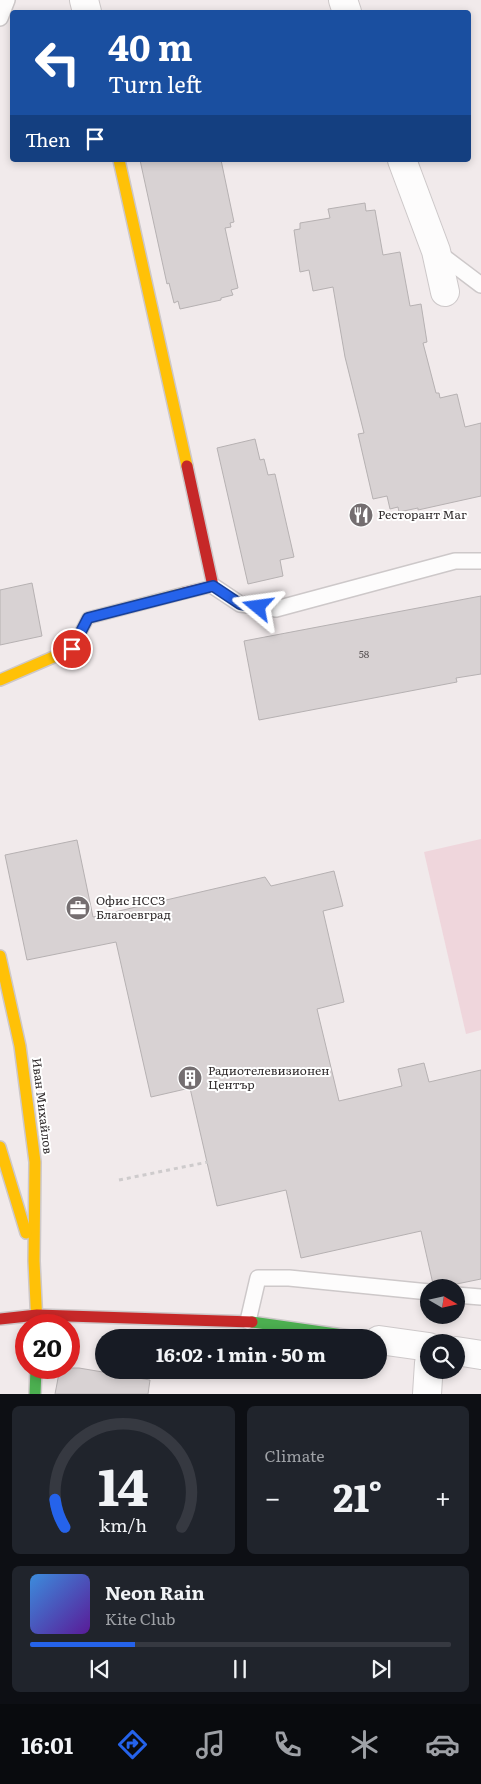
<!DOCTYPE html>
<meta charset="utf-8">
<style>
body{margin:0;font-family:Literata,serif;background:#20242c;color:#f1f3f6;height:100vh;display:flex;flex-direction:column;font-size:19px;white-space:nowrap}
*{box-sizing:border-box;margin:0}
p{font-size:16px;color:#9ea1a6}
.icon{flex:none;width:28px;height:28px;fill:none;stroke:currentColor;stroke-width:2;stroke-linecap:round;stroke-linejoin:round}
.map{position:relative;height:1394px;overflow:hidden}
.side{display:flex;flex-direction:column;gap:12px;padding:12px;background:#0d0f14;flex:1}
.side>*{flex:none}
.guide{position:absolute;left:10px;top:10px;width:461px;height:152px;border-radius:5px;box-shadow:0 2px 8px #0003;background:#1a4fa0;color:#fff;overflow:hidden}
.needle{width:32px;rotate:99deg}
.tools{position:absolute;left:420px;top:1279px;display:grid;gap:10px}
.tools a{display:grid;place-items:center;width:45px;height:45px;border-radius:50%;background:#171b24;box-shadow:0 2px 8px #0003;font-size:25px}
.speed{position:absolute;left:15px;top:1314px;display:flex;gap:10px;font-size:25px;font-weight:700;text-align:center}
.speed>*{display:grid;place-content:center;width:65px;height:65px;border-radius:50%;background:#171b24;box-shadow:0 2px 8px #0003;line-height:1}
.speed .limit{border:8px solid #d22;background:#fff;color:#111}
.pin{position:absolute;display:grid;place-items:center;width:42px;height:42px;color:#fff;margin:-21px;border:2px solid #fff;border-radius:50%;box-shadow:0 1px 5px #0007}
.me{position:absolute;width:55px;margin:-28px;rotate:286deg;stroke-linejoin:round;filter:drop-shadow(0 0 4px #0008)}
.turn{display:flex;align-items:center;gap:18px;height:105px;padding:0 15px;font-size:22px}
.turn .icon{width:65px;height:65px;stroke-width:2.5}
.turn b{display:block;font-size:35px;line-height:42px}
.then{display:flex;align-items:center;height:48px;padding:0 15px;background:#0003;gap:10px;font-size:19px}
.big{font-size:38px;font-weight:700;line-height:1.1}
.side .tile{flex:1;display:flex;flex-direction:column;justify-content:center;gap:8px;min-width:0;padding:0 18px;border-radius:8px;background:#20242c}
.side .dial{align-items:center;gap:0}
.dial svg{height:130px;overflow:visible;fill:none;stroke:#363941;stroke-width:7;stroke-linecap:round;text-anchor:middle}
.dial text{fill:#f1f3f6;stroke:none}
.song{display:flex;align-items:center;gap:15px}
.cover{width:60px;height:60px;border-radius:8px;background:linear-gradient(135deg,hsl(210 70% 55%),hsl(270 70% 35%))}
.played{height:5px;border-radius:2px;background:linear-gradient(90deg,#2563eb 25%,#363941 25%)}
.keys{display:flex;justify-content:space-around;direction:ltr}
.heat{display:flex;justify-content:space-between;align-items:center;font-size:28px;direction:ltr}
.side .tiles{flex:1;display:grid;gap:12px;grid-template-columns:1fr 1fr}
.tile:last-child{grid-column:span 2}
.trip{position:absolute;left:95px;top:1329px;width:292px;height:50px;border-radius:25px;background:#171b24;box-shadow:0 2px 8px #0003;font-weight:700;line-height:50px;text-align:center}
.tabs{display:flex;height:80px;justify-content:space-around;align-items:center;background:#090b0e;color:#9ea1a6}
.tabs .icon{width:35px;height:35px}
.tabs .active{color:#2563eb}
.tabs b{font-size:22px;color:#f1f3f6}
.map>svg:first-child{display:block}
</style>
<div class="map">
<svg width="481" height="1394" viewBox="0 0 481 1394">
<rect width="100%" height="100%" fill="#f1eaeb"/>
<path fill="#efd6dc" d="M481,839V1030L466,1034L424,852Z"/>
<g fill="#d8d2d3" stroke="#b6b1b2">
<path d="M140,160H221L234,222L230,223L231,227L225,228L238,288L231,290L233,295L221,298V300L180,309L178,301L174,303L169,283L167,284Z"/>
<path d="M365,203L366,211L375,210L383,255L400,252L410,306L421,304L427,342L423,343L436,393H439L440,398L457,394L465,427L481,423V496L418,510V508L399,512L398,507L390,509L387,496L373,499L358,434L364,433L345,357L333,287L313,291L309,270L300,272L294,230L300,229V223L330,218L328,209Z"/>
<path d="M255,439L260,460L264,459L268,475L275,474L294,557L280,560L283,576L248,584L217,448Z"/>
<path d="M32,583L42,636L0,645V590Z"/>
<path d="M481,596V674L456,678L457,682L259,720L244,641Z"/>
<path d="M77,840L93,917L265,877L271,886L334,871L343,906L323,911L344,1002L317,1009L339,1101L402,1086L398,1069L424,1063L429,1082L481,1070V1279L437,1288L433,1284L421,1231L301,1258L286,1190L217,1206L190,1088L151,1097L116,942L27,960L5,855Z"/>
<path d="M60,1368H79L150,1380L148,1394H55Z"/>
</g>
<g fill="none" stroke-linecap="round" stroke-linejoin="round">
<defs>
<g id="lane">
<path d="M0,18L7,0"/>
<path d="M436,251L481,285"/>
<path d="M213,586L240,604L276,609L455,561H481"/>
<path d="M456,1295L481,1297"/>
<path d="M248,1321L258,1278H289L429,1292"/>
</g>
<g id="street">
<path d="M84,0L87,12"/>
<path d="M343,0L347,12"/>
<path d="M402,160L436,251L445,292"/>
<path d="M379,1340L429,1347"/>
<path d="M456,1351L481,1355"/>
<path d="M427,1394L429,1363"/>
</g>
<g id="fast">
<path d="M252,1322L364,1338"/>
<path d="M35,1394L36,1368"/>
</g>
<g id="slow">
<path d="M119,160L187,466"/>
<path d="M0,680L72,649L88,618L184,593"/>
<path d="M0,956L20,1046L35,1162L34,1261L37,1325"/>
<path d="M0,1147L26,1233"/>
</g>
<g id="jam">
<path d="M184,593L213,586L187,466"/>
<path d="M0,1319L37,1315L252,1322"/>
</g>
</defs>
<use href="#lane" stroke="#cdc8c9" stroke-width="18"/>
<use href="#street" stroke="#cdc8c9" stroke-width="30"/>
<use href="#fast" stroke="#cdc8c9" stroke-width="14"/>
<use href="#slow" stroke="#cdc8c9" stroke-width="14"/>
<use href="#jam" stroke="#cdc8c9" stroke-width="14"/>
<path stroke="#cecbcc" stroke-width="3" stroke-dasharray="4 4" stroke-linecap="butt" d="M119,1180L208,1162"/>
<use href="#lane" stroke="#fdfcfc" stroke-width="15"/>
<use href="#street" stroke="#fdfcfc" stroke-width="28"/>
<use href="#fast" stroke="#4caf50" stroke-width="11"/>
<use href="#slow" stroke="#ffc107" stroke-width="11"/>
<use href="#jam" stroke="#c62828" stroke-width="11"/>
</g>
<g fill="none" stroke-linecap="round" stroke-linejoin="round">
<defs>
<path id="route" d="M72,649L88,618L213,586L240,604L258,607"/>
</defs>
<use href="#route" stroke="#184099" stroke-width="12"/>
<use href="#route" stroke="#2563eb" stroke-width="9"/>
</g>
<defs>
<symbol id="restaurant-disc" viewBox="-11 -11 22 22"><circle r="9.5" fill="#746e70" stroke="#fff"/><path d="M-5-6h1v4h1v-4h1v4h1v-4h1v5L-1.5 .5V6h-2V.5L-5-1ZM5-6V6H3V1.5H1.5Q1.5-4 5-6Z" fill="#fff"/></symbol>
<symbol id="office-disc" viewBox="-11 -11 22 22"><circle r="9.5" fill="#746e70" stroke="#fff"/><path d="M-6-3h4V-5.5h4V-3h4V5H-6ZM-1-4.5V-3h2v-1.5ZM-6 0V1H6V0Z" fill="#fff"/></symbol>
<symbol id="building-disc" viewBox="-11 -11 22 22"><circle r="9.5" fill="#746e70" stroke="#fff"/><path d="M-4-6H4V6H1V3H-1V6H-4ZM-2.5-4.3h1.7v1.8h-1.7ZM.8-4.3h1.7v1.8H.8ZM-2.5-1h1.7V.8h-1.7ZM.8-1h1.7V.8H.8Z" fill="#fff"/></symbol>
</defs>
<g fill-rule="evenodd">
<use href="#restaurant-disc" x="347" y="501" width="28" height="28"/>
<use href="#office-disc" x="64" y="894" width="28" height="28"/>
<use href="#building-disc" x="176" y="1064" width="28" height="28"/>
</g>
<g text-anchor="middle" stroke-width="4" stroke-linejoin="round" paint-order="stroke">
<g font-size="10" fill="#5c5657">
<text x="364" y="658">58</text>
</g>
<g font-size="12" fill="#312c2d" stroke="#fff" text-anchor="start">
<text x="378" y="519">Ресторант Маг</text>
<text x="96" y="905">Офис НССЗ<tspan x="96" dy="14">Благоевград</tspan></text>
<text x="208" y="1075">Радиотелевизионен<tspan x="208" dy="14">Център</tspan></text>
</g>
<g font-size="12" fill="#312c2d" stroke="#fff">
<text transform="translate(42 1106) rotate(83)" y="4">Иван Михайлов</text>
</g>
</g>
</svg>
<div class="tools">
<a><svg class="needle" viewBox="-14 -14 28 28"><path d="M0-13l5 13h-10z" fill="#e53935"/><path d="M0 13l5-13h-10z" fill="#9ea1a6"/></svg></a>
<a><svg class="icon" aria-label="search" viewBox="0 0 24 24"><circle cx="10" cy="10" r="6"/><path d="M15 15l6 6"/></svg></a>
</div>
<div class="speed"><div class="limit">20</div></div>
<div class="pin" style="left:72px;top:649px;background:#d93025"><svg class="icon" aria-label="arrive" viewBox="0 0 24 24"><path d="M6 21V4h12l-3 4 3 4H6"/></svg></div>
<svg class="me" style="left:258px;top:607px" viewBox="-20 -20 40 40"><path d="M0-17L14 15 0 8-14 15z" fill="#2563eb" stroke="#fff" stroke-width="4"/></svg>
<div class="trip">16:02 · 1 min · 50 m</div>
<div class="guide">
<div class="turn"><svg class="icon" aria-label="left" viewBox="0 0 24 24"><path d="M17 20v-9H6M10 6l-5 5 5 5"/></svg><div><b>40 m</b>Turn left</div></div>
<div class="then">Then<svg class="icon" aria-label="arrive" viewBox="0 0 24 24"><path d="M6 21V4h12l-3 4 3 4H6"/></svg></div>
</div>
</div>
<section class="side">
<div class="tiles">
<div class="tile dial"><svg viewBox="0 0 100 80">
<path d="M14 69A42 42 0 1 1 86 69"/>
<path d="M14 69A42 42 0 0 1 8 52" stroke="#2563eb"/>
<text x="50" y="56" font-size="32" font-weight="700">14</text>
<text x="50" y="72" font-size="11">km/h</text>
</svg></div>
<div class="tile"><p>Climate</p>
<div class="heat"><a>−</a><b class="big">21°</b><a>+</a></div>
</div>
<div class="tile">
<div class="song"><i class="cover"></i><div><b>Neon Rain</b><p>Kite Club</p></div></div>
<div class="played"></div>
<div class="keys"><svg class="icon" aria-label="previous" viewBox="0 0 24 24"><path d="M18 5L8 12l10 7zM5 5v14"/></svg><svg class="icon" aria-label="pause" viewBox="0 0 24 24"><path d="M8 5v14M16 5v14"/></svg><svg class="icon" aria-label="next" viewBox="0 0 24 24"><path d="M6 5l10 7-10 7zM19 5v14"/></svg></div>
</div>
</div>
</section>
<nav class="tabs">
<b>16:01</b>
<svg class="icon active" aria-label="directions" viewBox="0 0 24 24"><path d="M12 3l9 9-9 9-9-9zM9 14v-3h6M13 9l2 2-2 2"/></svg>
<svg class="icon" aria-label="music" viewBox="0 0 24 24"><path d="M9 18V5l10-2v13"/><circle cx="6" cy="18" r="3"/><circle cx="16" cy="16" r="3"/></svg>
<svg class="icon" aria-label="phone" viewBox="0 0 24 24"><path d="M5 4h4l2 5-3 2q2 4 5 5l2-3 5 2v4C11 20 4 13 5 4z"/></svg>
<svg class="icon" aria-label="climate" viewBox="0 0 24 24"><path d="M12 3v18M4 7l16 10M4 17L20 7"/></svg>
<svg class="icon" aria-label="car" viewBox="0 0 24 24"><path d="M5 17H2v-5l4-1 3-4h7l3 4 3 1v5h-3M9 17h6M6 11h13"/><circle cx="7" cy="17" r="2"/><circle cx="17" cy="17" r="2"/></svg>
</nav>
